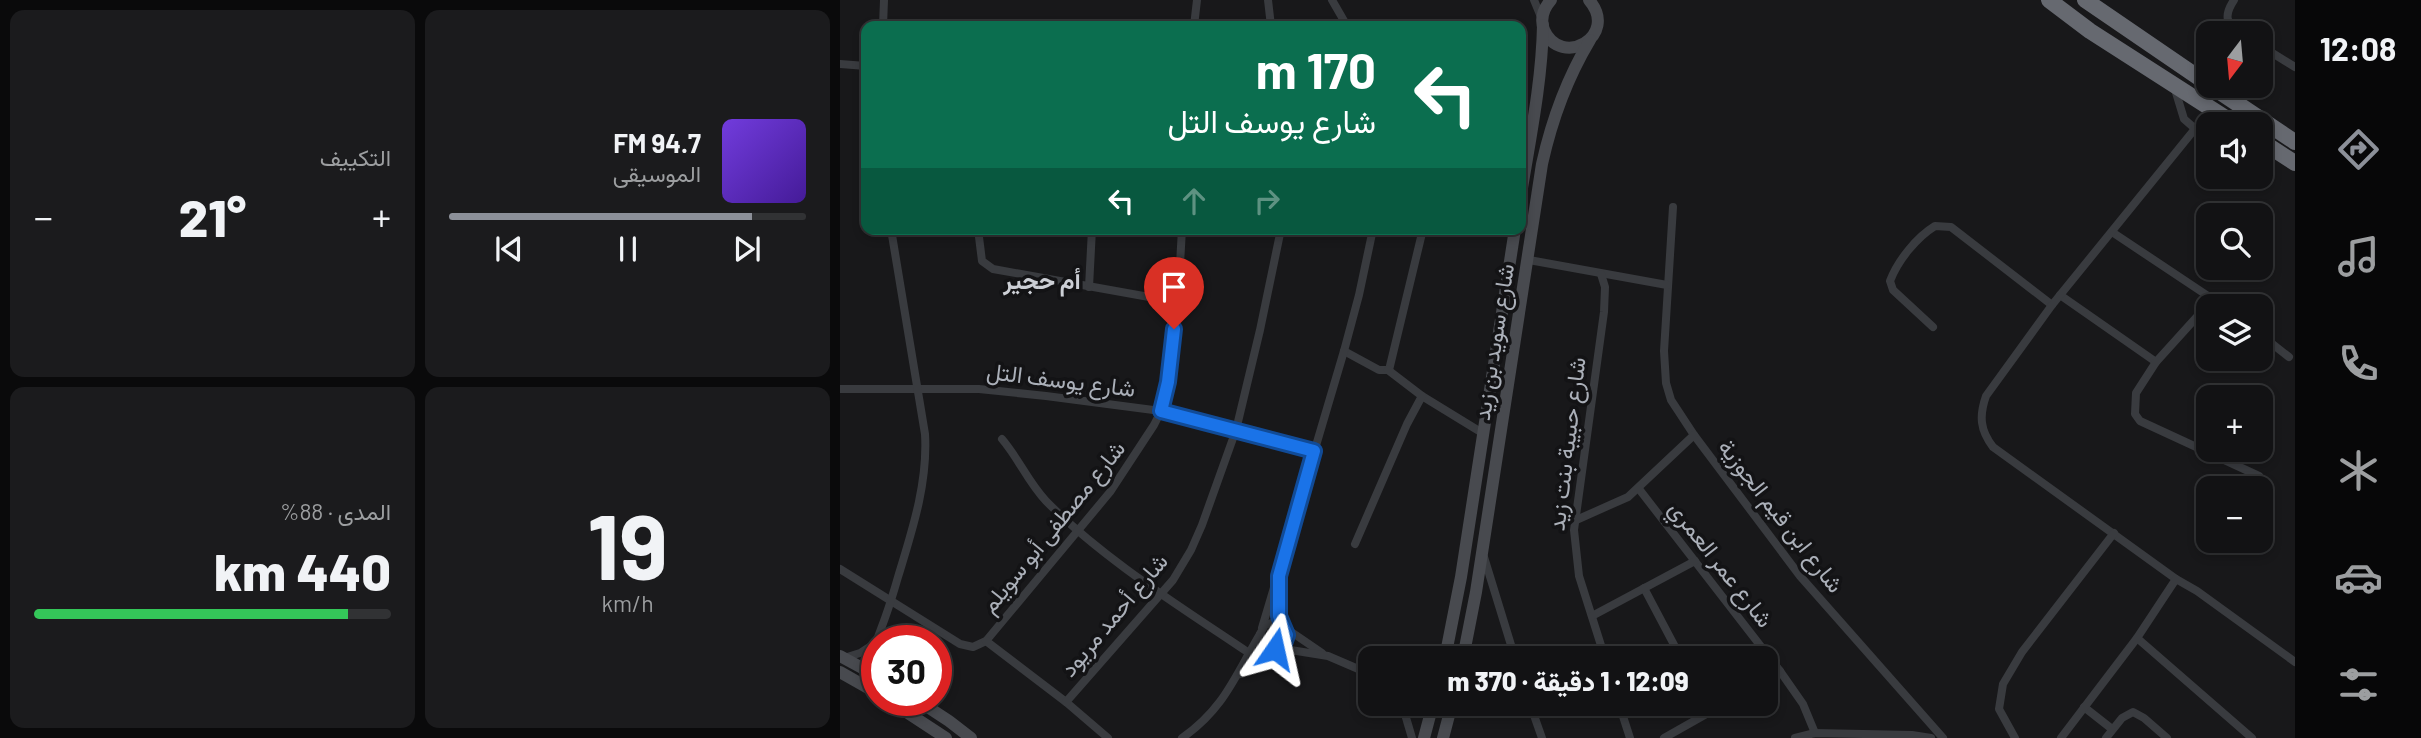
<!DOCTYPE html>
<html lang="ar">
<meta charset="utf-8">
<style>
body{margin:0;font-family:Barlow,Vazirmatn,sans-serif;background:#1b1b1d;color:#f1f3f6;direction:rtl;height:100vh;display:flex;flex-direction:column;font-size:26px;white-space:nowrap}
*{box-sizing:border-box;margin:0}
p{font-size:23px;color:#9c9ea0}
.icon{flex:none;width:38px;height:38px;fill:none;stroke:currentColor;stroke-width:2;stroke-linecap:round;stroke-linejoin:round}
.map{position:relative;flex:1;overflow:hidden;direction:ltr}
.side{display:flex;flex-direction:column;gap:10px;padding:10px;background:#0a0a0b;width:840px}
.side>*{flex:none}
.hud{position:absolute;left:21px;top:21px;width:665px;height:214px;border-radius:14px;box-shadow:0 4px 10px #0003,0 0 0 2px #313234;direction:rtl;background:#0b6e4f;color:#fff;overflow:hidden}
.needle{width:46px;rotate:196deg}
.tools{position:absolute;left:1356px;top:21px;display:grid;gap:14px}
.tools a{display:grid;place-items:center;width:77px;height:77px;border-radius:14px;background:#121214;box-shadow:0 4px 10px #0003,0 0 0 2px #313234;font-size:35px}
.speed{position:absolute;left:21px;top:625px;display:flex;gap:14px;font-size:35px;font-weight:700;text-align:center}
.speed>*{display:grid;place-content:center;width:91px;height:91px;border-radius:50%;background:#121214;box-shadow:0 4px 10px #0003,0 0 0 2px #313234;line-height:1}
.speed .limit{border:10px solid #d22;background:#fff;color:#111}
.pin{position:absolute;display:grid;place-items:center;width:60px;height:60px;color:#fff;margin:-72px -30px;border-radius:50% 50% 50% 0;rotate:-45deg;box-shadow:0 0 7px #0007}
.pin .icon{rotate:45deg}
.me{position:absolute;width:77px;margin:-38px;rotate:11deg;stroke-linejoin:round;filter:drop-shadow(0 0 5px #0008)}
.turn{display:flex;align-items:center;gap:24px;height:147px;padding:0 35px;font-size:32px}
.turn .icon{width:91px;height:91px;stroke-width:2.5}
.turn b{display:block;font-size:49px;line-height:60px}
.lanes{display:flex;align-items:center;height:66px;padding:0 35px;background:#0003;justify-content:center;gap:35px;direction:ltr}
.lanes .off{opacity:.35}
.big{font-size:52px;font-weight:800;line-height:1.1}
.side .widget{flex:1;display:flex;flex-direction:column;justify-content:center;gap:10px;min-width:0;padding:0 24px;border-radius:14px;background:#1b1b1d}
.side .dial{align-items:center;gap:0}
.dial b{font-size:91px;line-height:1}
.song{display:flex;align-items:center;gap:21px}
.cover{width:84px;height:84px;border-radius:10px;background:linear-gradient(135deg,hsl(260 70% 55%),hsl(260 70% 35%))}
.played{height:7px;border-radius:4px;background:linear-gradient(90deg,#8c9099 85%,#313234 85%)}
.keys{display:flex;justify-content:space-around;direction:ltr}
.heat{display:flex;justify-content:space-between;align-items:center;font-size:38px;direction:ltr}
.charge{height:10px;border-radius:5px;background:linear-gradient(90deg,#34c759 88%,#313234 0)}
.side .tiles{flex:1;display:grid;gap:10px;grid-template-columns:repeat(2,1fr)}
.trip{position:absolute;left:518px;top:646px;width:420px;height:70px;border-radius:14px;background:#121214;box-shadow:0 4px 10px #0003,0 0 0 2px #313234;font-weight:800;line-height:70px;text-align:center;direction:rtl}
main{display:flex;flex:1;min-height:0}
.dock{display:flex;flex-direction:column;width:126px;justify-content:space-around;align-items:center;background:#070708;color:#9c9ea0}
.dock .icon{width:49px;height:49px}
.dock .on{color:#8c9099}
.dock b{font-size:32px;color:#f1f3f6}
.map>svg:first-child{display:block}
</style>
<main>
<nav class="dock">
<b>12:08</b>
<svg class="icon on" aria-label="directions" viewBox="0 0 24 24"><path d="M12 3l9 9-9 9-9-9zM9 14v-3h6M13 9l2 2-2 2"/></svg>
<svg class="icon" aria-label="music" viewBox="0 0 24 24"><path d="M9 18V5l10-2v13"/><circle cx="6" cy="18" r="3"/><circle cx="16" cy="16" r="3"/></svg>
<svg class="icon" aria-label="phone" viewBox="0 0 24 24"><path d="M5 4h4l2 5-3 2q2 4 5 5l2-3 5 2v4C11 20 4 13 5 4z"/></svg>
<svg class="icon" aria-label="climate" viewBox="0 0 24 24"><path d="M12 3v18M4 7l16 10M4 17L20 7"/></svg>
<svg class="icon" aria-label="car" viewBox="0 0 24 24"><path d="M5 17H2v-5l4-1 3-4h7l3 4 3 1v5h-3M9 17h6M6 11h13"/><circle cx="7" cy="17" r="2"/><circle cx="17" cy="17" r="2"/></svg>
<svg class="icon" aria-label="filters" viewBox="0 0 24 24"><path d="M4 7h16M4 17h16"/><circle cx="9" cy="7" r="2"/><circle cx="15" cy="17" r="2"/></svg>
</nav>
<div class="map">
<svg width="1455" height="738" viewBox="0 0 1455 738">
<rect width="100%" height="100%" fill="#18181a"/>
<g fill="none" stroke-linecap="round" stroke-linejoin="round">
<g stroke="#393b3f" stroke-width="8">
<path d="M428,0L431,26"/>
<path d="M492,0L507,26"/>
<path d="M694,0L701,17"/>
<path d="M1394,0C1384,15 1385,24 1401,33"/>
<path d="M43,26L44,0"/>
<path d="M354,26L357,0"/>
<path d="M1421,46L1455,67"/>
<path d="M0,64L26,66"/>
<path d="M1334,86L1344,119L1368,140"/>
<path d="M1420,177L1423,179"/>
<path d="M833,207L824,351L826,383L831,400L854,435L960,576L1103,738"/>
<path d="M138,229L142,261L153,269L337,302"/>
<path d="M1272,232L1383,306"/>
<path d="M689,260L827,285"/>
<path d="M761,274L765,287L764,312L734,530L739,576L765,658"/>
<path d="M249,287L252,229"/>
<path d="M1220,295L1316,362"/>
<path d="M1373,299L1316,362L1296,393L1295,414L1300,421L1419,476"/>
<path d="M1093,327L1053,290L1050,281C1058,260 1077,237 1095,226L1111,227L1212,305"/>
<path d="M1421,335L1449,357"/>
<path d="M504,351L539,370H549L583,229"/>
<path d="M0,389H139L206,396L321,411L474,451"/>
<path d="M582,396L644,434"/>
<path d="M162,439C179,459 188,482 206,501C263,559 341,607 409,653"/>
<path d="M799,489L940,671L963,704L975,733"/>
<path d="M734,521L788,497L854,435"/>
<path d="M515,544L567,424L582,396L548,370"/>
<path d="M644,557L675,658"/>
<path d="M0,569L120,644L133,647L146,641L270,492L314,425L321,411L328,382L339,282L342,229"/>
<path d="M1336,579L1153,447C1140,430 1139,416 1146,396L1212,305L1354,130"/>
<path d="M439,583L441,624"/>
<path d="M804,588L841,658"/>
<path d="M752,616L855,561"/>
<path d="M444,627L482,653"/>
<path d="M422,628L504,351L519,295L533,229"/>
<path d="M1297,638L1412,738"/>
<path d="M146,641L226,702L268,738"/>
<path d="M438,648L488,656L530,674"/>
<path d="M4,658L20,653L34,644"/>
<path d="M593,658L608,646"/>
<path d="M400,674C408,667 415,660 424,654C432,649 439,649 445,642V629L435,622L425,625L420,634L423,644L432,649"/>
<path d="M37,675C29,653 38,638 45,618C50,604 54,591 58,577C72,531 88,483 85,434L51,229"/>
<path d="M926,680L940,671"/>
<path d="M226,702L333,580L351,550L362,525L396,430L420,330L441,229"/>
<path d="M562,704L572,738"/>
<path d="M690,704L702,738"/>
<path d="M779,704L790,738"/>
<path d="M1244,707L1272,729"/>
<path d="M342,738C384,709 395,676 420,634"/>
<path d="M824,738L884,704"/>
<path d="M955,738L975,733L1072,735L1091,738"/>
<path d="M1175,738L1159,709L1163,684L1182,652L1274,533"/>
<path d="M1221,738L1297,638L1336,579L1357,591L1455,662"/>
<path d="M1266,738L1282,718L1293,712L1304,718L1327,738"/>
</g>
<g stroke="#484a4f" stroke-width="12">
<path d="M711,0C703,9 700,19 704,30C721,69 780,36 749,0"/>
<path d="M681,194C690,139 702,81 703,25"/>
<path d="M0,656L37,676"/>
<path d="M605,658L621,577L675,229"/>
<path d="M623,658L636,592L702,164C712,119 726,80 750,40"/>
<path d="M0,672L37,693"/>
<path d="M48,700L106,738"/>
<path d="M77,700L109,721L131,738"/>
<path d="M584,738L593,704"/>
<path d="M603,738L612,704"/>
</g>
<g stroke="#666970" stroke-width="16">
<path d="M1209,0L1250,31L1395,124"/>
<path d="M1245,0L1368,84"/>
<path d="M1371,86L1455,142"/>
<path d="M1421,141L1455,163"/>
</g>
</g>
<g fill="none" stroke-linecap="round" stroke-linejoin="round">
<defs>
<path id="route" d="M334,329L328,382L321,411L474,451L439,576V616L447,635L444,644L435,649"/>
</defs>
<use href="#route" stroke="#114b97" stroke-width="18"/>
<use href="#route" stroke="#1a73e8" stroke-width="12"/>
</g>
<g text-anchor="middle" stroke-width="7" stroke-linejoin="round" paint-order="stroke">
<g font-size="23" fill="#abb0b9" stroke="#131315">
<text transform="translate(654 342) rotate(-81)" y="8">شارع سويد بن زيد</text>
<text transform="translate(221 380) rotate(7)" y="8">شارع يوسف التل</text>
<text transform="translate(727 444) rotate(-83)" y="8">شارع حبيبة بنت زيد</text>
<text transform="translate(941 516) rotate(52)" y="8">شارع ابن قيم الجوزية</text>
<text transform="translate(213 527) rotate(-51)" y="8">شارع مصطفى أبو سويلم</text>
<text transform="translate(881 564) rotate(52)" y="8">شارع عمر العمري</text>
<text transform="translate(274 615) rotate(-50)" y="8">شارع أحمد مريود</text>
</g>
<g font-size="24" font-weight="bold" fill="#cccfd5" stroke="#131315">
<text x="202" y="289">أم حجير</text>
</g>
</g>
</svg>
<div class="tools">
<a><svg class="needle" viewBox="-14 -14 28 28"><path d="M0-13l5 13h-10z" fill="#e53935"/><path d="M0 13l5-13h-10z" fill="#9c9ea0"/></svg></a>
<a><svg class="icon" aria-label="sound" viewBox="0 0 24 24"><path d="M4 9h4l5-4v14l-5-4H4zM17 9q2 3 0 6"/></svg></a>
<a><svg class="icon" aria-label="search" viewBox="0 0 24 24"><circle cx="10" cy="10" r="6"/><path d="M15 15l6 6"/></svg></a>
<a><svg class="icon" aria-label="layers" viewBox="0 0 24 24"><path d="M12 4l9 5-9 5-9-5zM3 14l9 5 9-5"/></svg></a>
<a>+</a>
<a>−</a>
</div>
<div class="speed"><div class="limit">30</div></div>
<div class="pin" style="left:334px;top:329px;background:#d93025"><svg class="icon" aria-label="arrive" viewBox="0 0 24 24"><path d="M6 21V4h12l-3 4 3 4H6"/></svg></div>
<svg class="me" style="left:435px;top:649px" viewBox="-20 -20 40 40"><path d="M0-17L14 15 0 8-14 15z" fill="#1a73e8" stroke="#fff" stroke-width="4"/></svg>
<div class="trip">12:09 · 1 دقيقة · 370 m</div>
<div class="hud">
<div class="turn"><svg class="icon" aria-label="left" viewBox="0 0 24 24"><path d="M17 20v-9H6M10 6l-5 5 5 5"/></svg><div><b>170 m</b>شارع يوسف التل</div></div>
<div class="lanes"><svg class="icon" aria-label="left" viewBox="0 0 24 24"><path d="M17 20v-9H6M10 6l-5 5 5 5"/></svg><svg class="icon off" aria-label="ahead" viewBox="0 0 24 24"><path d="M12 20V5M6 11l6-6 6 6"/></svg><svg class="icon off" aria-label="right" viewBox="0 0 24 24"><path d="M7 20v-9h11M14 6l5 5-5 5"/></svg></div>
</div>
</div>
<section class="side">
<div class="tiles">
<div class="widget">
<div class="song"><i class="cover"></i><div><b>94.7 FM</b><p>الموسيقى</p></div></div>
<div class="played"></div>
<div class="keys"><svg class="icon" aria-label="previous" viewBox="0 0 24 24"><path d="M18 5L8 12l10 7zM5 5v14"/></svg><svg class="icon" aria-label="pause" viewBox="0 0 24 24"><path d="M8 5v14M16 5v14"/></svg><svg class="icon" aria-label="next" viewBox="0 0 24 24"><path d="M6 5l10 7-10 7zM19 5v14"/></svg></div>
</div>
<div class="widget"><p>التكييف</p>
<div class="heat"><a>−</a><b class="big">21°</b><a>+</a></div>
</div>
<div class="widget dial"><b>19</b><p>km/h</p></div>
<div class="widget"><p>المدى · 88%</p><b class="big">440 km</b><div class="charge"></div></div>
</div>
</section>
</main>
